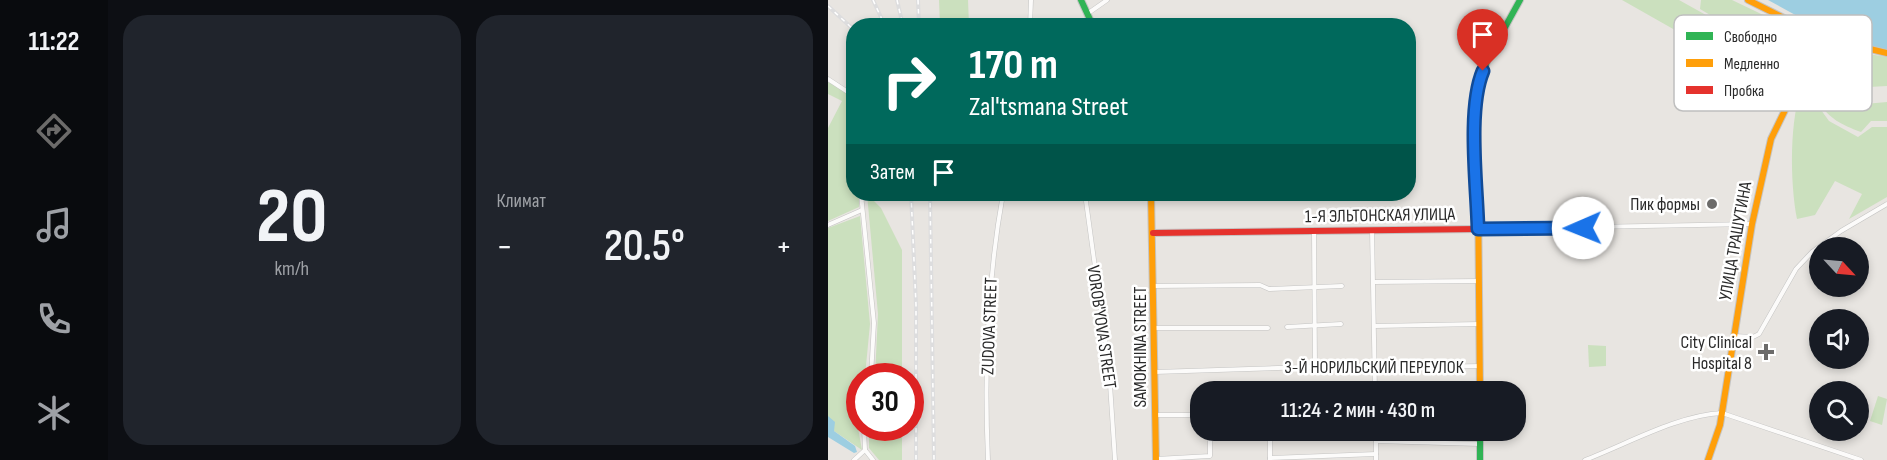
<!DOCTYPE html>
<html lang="ru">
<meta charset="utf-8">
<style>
body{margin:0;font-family:"Sofia Sans Condensed",sans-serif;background:#20242c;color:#f1f3f6;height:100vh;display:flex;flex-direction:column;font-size:22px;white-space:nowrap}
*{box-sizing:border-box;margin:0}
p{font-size:20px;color:#9ea1a6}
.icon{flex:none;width:33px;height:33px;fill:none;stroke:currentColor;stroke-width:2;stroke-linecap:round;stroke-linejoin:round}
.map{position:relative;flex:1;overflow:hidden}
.details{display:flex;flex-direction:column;gap:15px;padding:15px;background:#0d0f14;width:720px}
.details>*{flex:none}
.guide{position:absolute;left:18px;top:18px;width:570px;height:183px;border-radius:24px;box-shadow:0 3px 9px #0003;background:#00695c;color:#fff;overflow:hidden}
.needle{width:39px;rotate:116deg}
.fabs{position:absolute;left:981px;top:237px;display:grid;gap:12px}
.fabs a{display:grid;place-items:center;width:60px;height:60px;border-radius:50%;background:#171b24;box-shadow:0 3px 9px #0003;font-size:30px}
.speed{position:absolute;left:18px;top:363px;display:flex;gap:12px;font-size:30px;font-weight:700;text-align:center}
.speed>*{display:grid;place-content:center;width:78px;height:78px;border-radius:50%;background:#171b24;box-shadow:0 3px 9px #0003;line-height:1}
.speed .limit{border:9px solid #d22;background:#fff;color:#111}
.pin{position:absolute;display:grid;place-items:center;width:51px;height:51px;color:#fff;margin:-62px -26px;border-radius:50% 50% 50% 0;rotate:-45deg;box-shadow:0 0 6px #0007}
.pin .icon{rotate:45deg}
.me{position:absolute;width:66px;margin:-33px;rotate:269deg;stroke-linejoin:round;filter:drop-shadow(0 0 4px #0008)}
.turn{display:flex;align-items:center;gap:21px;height:126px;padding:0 24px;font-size:27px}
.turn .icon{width:78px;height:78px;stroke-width:2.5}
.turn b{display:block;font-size:42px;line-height:51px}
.then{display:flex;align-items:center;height:57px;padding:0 24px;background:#0003;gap:12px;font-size:22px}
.big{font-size:45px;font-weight:600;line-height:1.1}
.details .tile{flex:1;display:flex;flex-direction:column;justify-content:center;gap:9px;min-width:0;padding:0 21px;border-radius:24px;background:#20242c}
.details .dial{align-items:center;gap:0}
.dial b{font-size:78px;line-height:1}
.heat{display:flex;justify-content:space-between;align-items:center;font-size:33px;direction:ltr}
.details .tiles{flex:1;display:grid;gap:15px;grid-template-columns:repeat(2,1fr)}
.trip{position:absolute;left:362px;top:381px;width:336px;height:60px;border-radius:24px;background:#171b24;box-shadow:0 3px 9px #0003;font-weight:600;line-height:60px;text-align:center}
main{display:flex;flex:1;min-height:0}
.dock{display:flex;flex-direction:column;width:108px;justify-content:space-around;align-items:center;background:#090b0e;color:#9ea1a6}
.dock .icon{width:42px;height:42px}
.dock .on{color:#6c6b6a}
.dock b{font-size:27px;color:#f1f3f6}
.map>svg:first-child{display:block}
</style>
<main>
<nav class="dock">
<b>11:22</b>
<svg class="icon on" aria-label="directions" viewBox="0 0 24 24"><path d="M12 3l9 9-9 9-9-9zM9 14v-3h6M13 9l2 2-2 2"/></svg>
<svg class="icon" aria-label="music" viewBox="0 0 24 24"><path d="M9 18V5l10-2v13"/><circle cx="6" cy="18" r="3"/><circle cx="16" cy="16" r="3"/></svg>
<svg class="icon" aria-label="phone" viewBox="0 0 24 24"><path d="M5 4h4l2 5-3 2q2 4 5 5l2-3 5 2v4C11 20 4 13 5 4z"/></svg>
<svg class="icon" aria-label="climate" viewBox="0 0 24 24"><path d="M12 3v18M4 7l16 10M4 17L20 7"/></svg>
</nav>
<section class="details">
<div class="tiles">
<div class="tile dial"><b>20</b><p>km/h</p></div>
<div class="tile"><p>Климат</p>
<div class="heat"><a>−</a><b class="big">20.5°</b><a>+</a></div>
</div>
</div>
</section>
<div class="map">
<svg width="1059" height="460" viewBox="0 0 1059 460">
<rect width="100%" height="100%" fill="#e8e5e1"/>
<g fill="#cbe0be">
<path d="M111,0H140L141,25H112Z"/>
<path d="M794,0H851L941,50L872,9L873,0H904L1004,48L1059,57V86L1024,88L959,79L951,89Z"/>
<path d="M0,82L23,94L25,104L26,194H31V207L0,221V128L14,101L0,94Z"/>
<path d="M975,84L990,91L988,103L1001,121L1030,137L1044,127H1059V197L1021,219L1034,194L1007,181L987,215L969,219C962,182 961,118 975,84Z"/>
<path d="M992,96L1015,106L1059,102V121H1043L1033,132C1014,125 1001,119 990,101Z"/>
<path d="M39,194L53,208L74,250V376H47L50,314Z"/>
<path d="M32,216L42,324L37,376H32L30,428L34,450L6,431L0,416V228Z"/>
<path d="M760,345L778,346V366L761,367Z"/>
<path d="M1050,396L1059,399L1054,425L1042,421Z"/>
<path d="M41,428H74V460H51L41,448Z"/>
</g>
<g fill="#9dcee1">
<path d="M940,0H1059V50L1011,39Z"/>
<path d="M0,416L7,422L6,431L27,446L29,452L26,453L0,437Z"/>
</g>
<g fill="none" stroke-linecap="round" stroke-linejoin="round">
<defs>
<g id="street">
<path d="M259,14L279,0"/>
<path d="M202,26L203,0"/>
<path d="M0,79L26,96"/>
<path d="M33,194L46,323L43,376"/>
<path d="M257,194L281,369L287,460"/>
<path d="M0,225L34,210"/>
<path d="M650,229L924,224"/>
<path d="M544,230L547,392"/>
<path d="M486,231L487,366"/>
<path d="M546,282L651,281"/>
<path d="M326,286L432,285L441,289L514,286"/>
<path d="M547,326L651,324"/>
<path d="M459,327L513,324"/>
<path d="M327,328H440"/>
<path d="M906,336L925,337L931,334L968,269L984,252L1013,231L1059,204"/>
<path d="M327,372L541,365L547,368L652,366"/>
<path d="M327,415H372"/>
<path d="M36,428L37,450L45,460"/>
<path d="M442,430V460"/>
<path d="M548,430V460"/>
<path d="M548,441L652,444"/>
<path d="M442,458L548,454"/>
<path d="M328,459L382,456V441"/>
<path d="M26,460L37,450"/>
<path d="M160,460C156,370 159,282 175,194"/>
<path d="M757,460C799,444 850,415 894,413L1033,460"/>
</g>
<g id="fast">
<path d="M253,0L265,26"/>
<path d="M649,92L660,58L692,0"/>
<path d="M652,430V460"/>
</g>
<g id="slow">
<path d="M920,0L996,38L1059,53"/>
<path d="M649,92L652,392"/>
<path d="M323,194L328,460"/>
<path d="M880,460L892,425L924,224L943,139L973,77L996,38"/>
</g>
<path id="jam" d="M325,233L650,229"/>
</defs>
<use href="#street" stroke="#c4c4c3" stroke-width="5"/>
<use href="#fast" stroke="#c4c4c3" stroke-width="8"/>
<use href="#slow" stroke="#c4c4c3" stroke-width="8"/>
<use href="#jam" stroke="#c4c4c3" stroke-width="8"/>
<use href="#street" stroke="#fcfbfa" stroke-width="4"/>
<use href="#fast" stroke="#30b455" stroke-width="6"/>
<use href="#slow" stroke="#ff9f0a" stroke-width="6"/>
<use href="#jam" stroke="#e5322d" stroke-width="6"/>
<defs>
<g id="rail">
<path d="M45,0L57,26"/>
<path d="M69,0L75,26"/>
<path d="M90,0L91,26"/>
<path d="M0,6L26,30"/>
<path d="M83,194L88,305V460"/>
<path d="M102,194L106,460"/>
</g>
</defs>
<use href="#rail" stroke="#ddddde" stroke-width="4"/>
<use href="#rail" stroke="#fff" stroke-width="1.5" stroke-dasharray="4.5" stroke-linecap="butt"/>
</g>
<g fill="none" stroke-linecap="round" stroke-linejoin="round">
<defs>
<path id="route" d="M655,71C639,109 649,186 650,229L755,228"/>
</defs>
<use href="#route" stroke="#114b97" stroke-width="15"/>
<use href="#route" stroke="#1a73e8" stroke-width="10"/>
</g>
<g fill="#6c6b6a" stroke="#fff" stroke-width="2">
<circle cx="884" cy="204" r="6"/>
<path d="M935 343h6v6h6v6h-6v6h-6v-6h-6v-6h6z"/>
</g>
<g text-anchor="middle" stroke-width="5" stroke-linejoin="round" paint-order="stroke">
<g font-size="18" fill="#2a2a2a" stroke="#fff" text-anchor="end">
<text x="872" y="210">Пик формы</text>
<text x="924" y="348">City Clinical<tspan x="924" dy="21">Hospital 8</tspan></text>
</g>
<g font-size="18" fill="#2a2a2a" stroke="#fff">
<text transform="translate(552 215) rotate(-1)" y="6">1-Я ЭЛЬТОНСКАЯ УЛИЦА</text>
<text transform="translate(907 241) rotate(-80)" y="6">УЛИЦА ТРАШУТИНА</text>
<text transform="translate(161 326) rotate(-88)" y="6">ZUDOVA STREET</text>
<text transform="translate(274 327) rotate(82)" y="6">VOROB'YOVA STREET</text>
<text transform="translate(312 347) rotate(-90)" y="6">SAMOKHINA STREET</text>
<text x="546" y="373">3-Й НОРИЛЬСКИЙ ПЕРЕУЛОК</text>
</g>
</g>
<rect x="846" y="15" width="198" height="96" rx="9" fill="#fff" stroke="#bfbfbf" stroke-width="1.5"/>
<rect x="858" y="32" width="27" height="8" fill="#30b455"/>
<rect x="858" y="59" width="27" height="8" fill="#ff9f0a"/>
<rect x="858" y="86" width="27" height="8" fill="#e5322d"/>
<g font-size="16" fill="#2a2a2a">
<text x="896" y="42">Свободно</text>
<text x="896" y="69">Медленно</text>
<text x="896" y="96">Пробка</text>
</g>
</svg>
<div class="fabs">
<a><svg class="needle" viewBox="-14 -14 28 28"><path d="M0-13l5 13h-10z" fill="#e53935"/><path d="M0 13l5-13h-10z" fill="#9ea1a6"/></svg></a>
<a><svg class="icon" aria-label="sound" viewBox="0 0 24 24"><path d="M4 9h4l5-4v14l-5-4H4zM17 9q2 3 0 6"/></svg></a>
<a><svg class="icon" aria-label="search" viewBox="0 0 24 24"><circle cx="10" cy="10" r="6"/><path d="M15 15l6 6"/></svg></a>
</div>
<div class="speed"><div class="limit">30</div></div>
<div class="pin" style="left:655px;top:71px;background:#d93025"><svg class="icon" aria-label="arrive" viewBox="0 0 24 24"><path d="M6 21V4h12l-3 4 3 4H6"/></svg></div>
<svg class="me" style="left:755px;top:228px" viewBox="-20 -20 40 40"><circle r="19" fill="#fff"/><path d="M0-13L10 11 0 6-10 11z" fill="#1a73e8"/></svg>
<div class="trip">11:24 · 2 мин · 430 m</div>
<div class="guide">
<div class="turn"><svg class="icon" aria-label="right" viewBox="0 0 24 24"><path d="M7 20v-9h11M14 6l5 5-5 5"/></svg><div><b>170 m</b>Zal'tsmana Street</div></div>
<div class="then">Затем<svg class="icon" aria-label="arrive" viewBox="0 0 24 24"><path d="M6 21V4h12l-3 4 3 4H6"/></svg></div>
</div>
</div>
</main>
